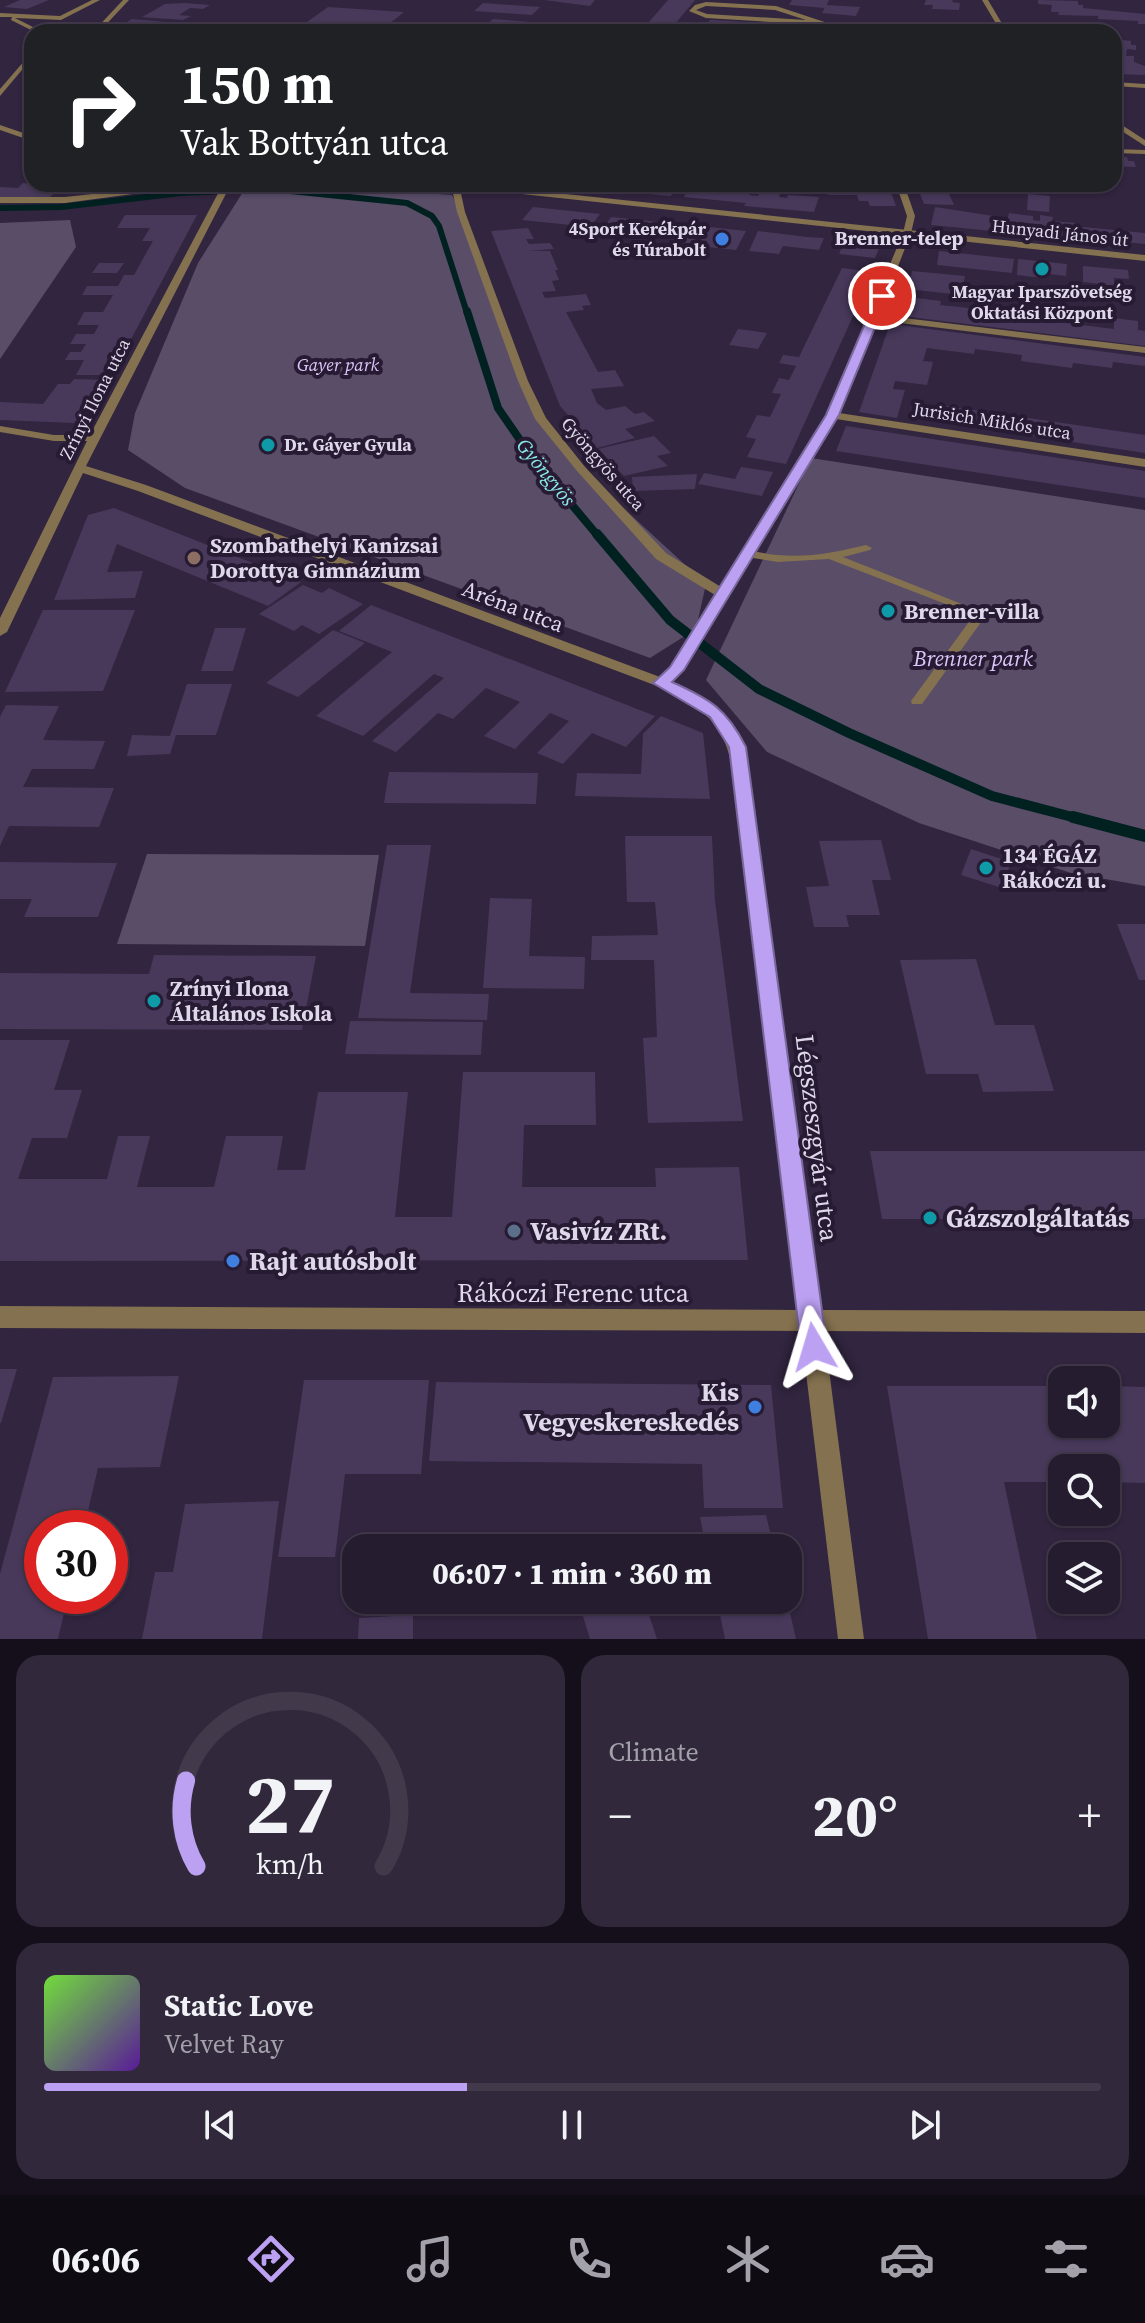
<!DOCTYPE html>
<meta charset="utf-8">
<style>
body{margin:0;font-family:"Source Serif 4",serif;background:#31293b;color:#f1f3f6;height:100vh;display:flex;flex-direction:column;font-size:30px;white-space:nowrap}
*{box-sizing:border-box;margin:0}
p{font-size:26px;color:#a3a1aa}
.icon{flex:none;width:44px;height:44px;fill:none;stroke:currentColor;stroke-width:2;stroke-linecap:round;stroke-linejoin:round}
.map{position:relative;height:1639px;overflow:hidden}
.side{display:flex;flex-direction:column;gap:16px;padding:16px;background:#140f1a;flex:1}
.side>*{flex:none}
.guide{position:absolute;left:24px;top:24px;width:1098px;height:168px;border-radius:24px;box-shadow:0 2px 6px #0004,0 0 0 2px #423a4b;background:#202124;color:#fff;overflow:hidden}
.tools{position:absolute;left:1048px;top:1366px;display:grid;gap:16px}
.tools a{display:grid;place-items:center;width:72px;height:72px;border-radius:16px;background:#251c2f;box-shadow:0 2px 6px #0004,0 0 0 2px #423a4b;font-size:40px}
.speed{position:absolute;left:24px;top:1510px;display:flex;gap:16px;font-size:40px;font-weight:700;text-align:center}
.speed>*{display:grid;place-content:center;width:104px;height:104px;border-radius:50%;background:#251c2f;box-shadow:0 2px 6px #0004,0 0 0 2px #423a4b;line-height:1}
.speed .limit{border:12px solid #d22;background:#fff;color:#111}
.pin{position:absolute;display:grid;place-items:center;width:68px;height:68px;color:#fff;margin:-34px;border:4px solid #fff;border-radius:50%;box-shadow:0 2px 8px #0007}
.me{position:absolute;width:88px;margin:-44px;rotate:353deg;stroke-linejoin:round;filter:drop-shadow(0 0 6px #0008)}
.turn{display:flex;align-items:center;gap:28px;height:168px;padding:0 24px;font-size:36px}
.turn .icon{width:104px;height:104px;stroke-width:2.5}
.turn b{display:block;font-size:56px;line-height:68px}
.big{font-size:60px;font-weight:800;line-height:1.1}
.side .widget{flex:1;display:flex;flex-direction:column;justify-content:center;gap:12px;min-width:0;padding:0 28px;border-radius:24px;background:#31293b}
.side .dial{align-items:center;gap:0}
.dial svg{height:208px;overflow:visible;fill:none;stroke:#423a4b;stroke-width:7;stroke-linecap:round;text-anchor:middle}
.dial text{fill:#f1f3f6;stroke:none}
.song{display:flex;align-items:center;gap:24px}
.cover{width:96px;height:96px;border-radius:12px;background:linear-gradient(135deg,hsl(100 70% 55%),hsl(270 70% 35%))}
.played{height:8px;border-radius:4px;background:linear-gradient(90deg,#bca0f2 40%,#423a4b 40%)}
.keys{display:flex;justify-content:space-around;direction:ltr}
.heat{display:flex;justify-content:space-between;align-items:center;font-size:44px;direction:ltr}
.side .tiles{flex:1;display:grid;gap:16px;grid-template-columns:1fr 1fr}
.widget:last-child{grid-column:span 2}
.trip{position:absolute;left:342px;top:1534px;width:460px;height:80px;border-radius:24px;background:#251c2f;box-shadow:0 2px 6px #0004,0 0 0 2px #423a4b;font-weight:800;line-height:80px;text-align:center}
.tabs{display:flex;height:128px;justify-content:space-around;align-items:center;background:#0f0b13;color:#a3a1aa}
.tabs .icon{width:56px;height:56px}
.tabs .on{color:#bca0f2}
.tabs b{font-size:36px;color:#f1f3f6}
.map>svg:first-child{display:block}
</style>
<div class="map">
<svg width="1145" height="1639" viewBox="0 0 1145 1639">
<rect width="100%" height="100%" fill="#31253f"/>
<g fill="#594d68">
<path d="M248,184H296L452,195L464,217L535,410L582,470L706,584L696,629L650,658L185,488L128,450L135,413L198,263Z"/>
<path d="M70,220L76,247L0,359V223Z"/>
<path d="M811,458L1145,510V886L1071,873L919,823L767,752L706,680Z"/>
<path d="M147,854L379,855L365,946L117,944Z"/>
</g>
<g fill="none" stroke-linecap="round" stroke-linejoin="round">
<path stroke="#012020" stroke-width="6" d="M0,208L61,207L181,193L271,189L407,203L432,216L439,226L467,313"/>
<path stroke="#012020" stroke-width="8" d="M467,311L498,408L531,456L598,536"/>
<path stroke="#012020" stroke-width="10" d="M597,534L670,620L759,689L849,733L992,796L1080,819"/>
<path stroke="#012020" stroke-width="12" d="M1073,817L1145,836"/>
</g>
<g fill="#48395b">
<path d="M20,0H49L27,9L4,7Z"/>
<path d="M544,0H595L590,6Z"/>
<path d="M668,0H695L675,24L649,22Z"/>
<path d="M792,0H829L825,8L789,5Z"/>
<path d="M926,0H953L952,2L960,3L959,10L932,9L933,5H924Z"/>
<path d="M1038,0L1078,1V5H1083V8L1145,14V24H1138V21L1098,19V16L1058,15L1059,12H1051L1052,5L1038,4Z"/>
<path d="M185,3L210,5L203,9L190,8L179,15L191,16L183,20L142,17L165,4Z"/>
<path d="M483,3L540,7L532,15L474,11Z"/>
<path d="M826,5L860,7L856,16L822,13Z"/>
<path d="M328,7L404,12L379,32H293Z"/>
<path d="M132,19L155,21L173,23L156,32H127L132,29L116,28Z"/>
<path d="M493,19L607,28L616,29L613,32L480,30Z"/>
<path d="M710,20L748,22L782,25L778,32L705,27Z"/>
<path d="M920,22L966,25L965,32L918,31Z"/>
<path d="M1114,39L1131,41V45H1136V50L1127,49L1126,56H1134V62L1145,66V75L1114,74Z"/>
<path d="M1114,156L1127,157L1128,161H1134L1136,167L1114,166Z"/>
<path d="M23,183L32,184L62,185L48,199L0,197V187L18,188Z"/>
<path d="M618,184H664L663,186L675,187L671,196L614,191Z"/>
<path d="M691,184L751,190L749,195L758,196L760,190L781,192L779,197L787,198L788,195L819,197L814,212L744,206L746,203L684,197Z"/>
<path d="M860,184H888L896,206H870L868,201H859L857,195H828L826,188L861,189Z"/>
<path d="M916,184H938L942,194H949L954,205L924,204Z"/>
<path d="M1028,194L1050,196L1049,212L1027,210Z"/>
<path d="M533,207L600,214L590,227L522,220Z"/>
<path d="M935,207L994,216L992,231L931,225Z"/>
<path d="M1009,213L1033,216V220L1040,221V215L1053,217L1052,221L1077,223L1075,237L1004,232Z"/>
<path d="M125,215H197L112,375H76L84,360H65L70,352H81L86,344H70L76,334H94L99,325H77L84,312H103L113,295H82L87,286H118L124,275H134L153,241H142L150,228H117Z"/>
<path d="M611,217L641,220L667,223L660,235L603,229Z"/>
<path d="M681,225L705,227L696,244L671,241Z"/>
<path d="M709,227L746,231L736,250L698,246Z"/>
<path d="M1083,227L1145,233V244L1083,238Z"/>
<path d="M528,228L534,239H526L529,244L550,243L554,249L528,251H550L558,270H555L559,280L552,281L556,291L542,292L545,298L586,294L591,305L582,306L584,310L566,312L598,372L615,370L624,386L591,389L597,403L606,410L625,406L635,414L644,412L655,421L625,429L635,438L597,448L560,406L491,231Z"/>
<path d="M758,231L807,237L824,238L819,250L783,246L779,254L749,251Z"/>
<path d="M844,241L880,246L875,258L839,254Z"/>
<path d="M939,251L1014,259L1012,273L937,265Z"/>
<path d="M1018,259L1067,264L1066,276L1042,273V278L1017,275Z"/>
<path d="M99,263H124L117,273H92Z"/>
<path d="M1083,266L1128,270L1129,279L1114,278V286L1083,282Z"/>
<path d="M842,268L873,272L786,464L747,457L756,439L746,437L757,415L770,417L781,394L772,393L779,378L789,380L796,366L779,363L783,355L799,357Z"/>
<path d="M912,271L965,276L961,295L908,289Z"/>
<path d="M900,296L941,301L940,305L987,310V313L1114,329V318L1138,321V330L1145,331V346L894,315Z"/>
<path d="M890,324L1145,357V366L1113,362L1112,368L1073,363L1072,368L1021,361L1022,355L975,349L974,354L927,348L923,361L933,362L927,385L895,381L893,389L905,390L897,418L859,412Z"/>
<path d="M738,329L767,333L758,349L729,345Z"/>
<path d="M74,379L105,380L74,423L0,420V402L43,404L58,384H70Z"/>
<path d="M946,406L1145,435V453L941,422Z"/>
<path d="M846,426L1145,471V498L836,451Z"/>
<path d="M654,436L671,453L657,456L668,466L624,476L598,449Z"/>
<path d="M741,467L773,472L762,496L698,484L704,473L735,479Z"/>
<path d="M697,474L695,489L633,491L632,477Z"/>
<path d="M114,508L301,582L268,606L117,544L107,572L143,571L135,598L54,600L88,515Z"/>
<path d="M303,585L322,593L329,588L363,604L319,634L302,625L294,631L259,614Z"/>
<path d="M371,605L479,647L655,716L626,747L592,733L563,764L537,753L569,721L550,713L515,749L484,736L520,702L486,688L453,719L438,713L396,752L372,741L444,678L434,674L363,736L316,716L392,652L339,631Z"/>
<path d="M43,610H135L103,691L5,692Z"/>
<path d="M215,628H246L233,671H201Z"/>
<path d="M333,630L365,643L298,697L266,683Z"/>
<path d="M187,684H232L216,735H176L170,754L127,756L132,735L170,736Z"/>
<path d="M6,705L59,706L43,740L105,741L94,769H32L23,787L114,788L99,827L9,826L0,846V717Z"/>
<path d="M661,716L703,733L710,799L575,796L577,773L641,774L643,734Z"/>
<path d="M389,772L538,773L536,804L384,803Z"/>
<path d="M625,836H712L715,901L743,1121L648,1123L643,1038L657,1037L654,960H591L592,936L658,935L655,902H627Z"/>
<path d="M881,840L891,880H872L880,915H846L849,927H814L806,887L829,886L819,841Z"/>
<path d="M387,845H431L410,993L489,994L487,1020L358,1018Z"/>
<path d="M971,849L1011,862L1002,888L961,875Z"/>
<path d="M0,862L117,863L98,917H24L32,899H0Z"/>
<path d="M490,898L532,899L529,956L585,957L584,989L483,988Z"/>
<path d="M1117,924H1145V980H1139Z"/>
<path d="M154,955L316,956L302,1030L0,1029V973L149,974Z"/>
<path d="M976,959L995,1025H1034L1054,1091L983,1092L978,1074H926L900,960Z"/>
<path d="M350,1021L483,1022L481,1055L345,1054Z"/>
<path d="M0,1040H70L54,1090H82L67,1138H32L18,1179H107L118,1136H150L137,1187H214L226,1136H283L277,1170H305L318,1092H408L395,1217H452L463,1072H595L596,1125H524L522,1187H656L655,1168L739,1167L748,1260L0,1261Z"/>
<path d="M870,1151H1145V1219H882Z"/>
<path d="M0,1369H17L1,1423H0Z"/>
<path d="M179,1376L160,1467L98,1468L84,1528H42V1596H68L58,1639H0V1574L53,1377Z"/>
<path d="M304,1380H429L421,1474H345L335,1557H278Z"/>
<path d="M436,1382L771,1385L783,1508H704L702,1464L429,1461Z"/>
<path d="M887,1386H1062V1424H1106V1386L1145,1387V1483L1106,1482V1468H1062V1482H1004L1037,1639H928Z"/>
<path d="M279,1501L262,1639H142L155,1572H173L185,1504Z"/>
<path d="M766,1515L774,1548H706L700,1517Z"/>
<path d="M578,1600H644L657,1639H590Z"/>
<path d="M717,1600H787L796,1639H725Z"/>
<path d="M413,1615V1639H358L359,1618Z"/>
</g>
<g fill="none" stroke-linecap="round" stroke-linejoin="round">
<g fill="#84714f" fill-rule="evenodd">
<path d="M123,0H129L99,32H93Z"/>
<path d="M866,545L872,548L870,550L843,557L987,614L922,704H912L911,701L974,615L829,559L778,562L747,557L741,554C751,548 766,555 778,555C808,558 837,552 866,545Z"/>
</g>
<g fill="#84714f" fill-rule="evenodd">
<path d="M982,0H988L1007,32H1001Z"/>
<path d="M706,2L776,6L855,32H845L820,25L706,18L689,11L695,5ZM706,6L775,10L806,20L707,14L696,10Z"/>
<path d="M1114,82L1145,84V88L1114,86Z"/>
<path d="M1114,120L1145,140V146L1114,126Z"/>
<path d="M1114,149L1145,150V154L1114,153Z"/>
<path d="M182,184H208L65,203H0V197H65Z"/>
<path d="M223,184H231L86,466L146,485L660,677L671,667L715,595L656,559L577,471L535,419L518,381L457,212L451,184H459L465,212L528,381L546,418L585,467L666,553L721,587L827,415L903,233L907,216L896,184H904L915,216L911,233L879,315L1145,347V353L876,320L839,413L1145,459V467L836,419L683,670L672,682C716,703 736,719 749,767L821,1310L1145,1311V1333L824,1331L864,1639H838L801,1331L0,1328V1306L799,1310L737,790C726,726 715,714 657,686L138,491L83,473L7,632L0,636V618L87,441H54L0,432V426L54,435H90Z"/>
</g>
<g fill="#84714f" fill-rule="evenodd">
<path d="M92,0H100L61,20L15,18L43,32H35L11,20L12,17H0V13L60,16Z"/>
<path d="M32,52V58L0,96V89Z"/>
<path d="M0,125L32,136V141L0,130Z"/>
<path d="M443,184H471L1145,255V261L447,186Z"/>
</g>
</g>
<path fill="#bca0f2" stroke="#7a689d" stroke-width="2" d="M878,293L888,296L839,415L684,670L672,682C710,699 727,709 746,747L827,1347L823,1356L814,1359L805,1356L801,1347L729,747L710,717L653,683L670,667L826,415Z"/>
<g fill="#3f7fe0" stroke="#271b34" stroke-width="3">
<circle cx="722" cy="239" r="8"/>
<circle cx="233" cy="1261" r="8"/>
<circle cx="755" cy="1407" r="8"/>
</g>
<g fill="#0f9aa8" stroke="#271b34" stroke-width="3">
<circle cx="1042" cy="269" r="8"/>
<circle cx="268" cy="445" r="8"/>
<circle cx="888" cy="611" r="8"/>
<circle cx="986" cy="868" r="8"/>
<circle cx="154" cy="1001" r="8"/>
<circle cx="930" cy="1218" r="8"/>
</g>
<circle fill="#8d6e63" stroke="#271b34" stroke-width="3" cx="194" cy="558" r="8"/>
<circle fill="#5c6f8a" stroke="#271b34" stroke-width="3" cx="514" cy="1231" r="8"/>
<g text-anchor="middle" stroke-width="8" stroke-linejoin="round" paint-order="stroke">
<g font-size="18" font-weight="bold" fill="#dfd8ea" stroke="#271b34" text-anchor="end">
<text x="706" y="235">4Sport Kerékpár<tspan x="706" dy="21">és Túrabolt</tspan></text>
<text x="1042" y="298" text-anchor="middle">Magyar Iparszövetség<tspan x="1042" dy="21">Oktatási Központ</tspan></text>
<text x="284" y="451" text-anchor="start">Dr. Gáyer Gyula</text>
</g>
<g font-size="18" fill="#dfd8ea" stroke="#271b34">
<text transform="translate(1060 233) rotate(6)" y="6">Hunyadi János út</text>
<text transform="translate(95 399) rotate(-63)" y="6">Zrínyi Ilona utca</text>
<text transform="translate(992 421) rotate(9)" y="6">Jurisich Miklós utca</text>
<text transform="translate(603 464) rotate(49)" y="6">Gyöngyös utca</text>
</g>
<g font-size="18" font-style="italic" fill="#dcc7f9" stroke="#271b34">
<text x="338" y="371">Gayer park</text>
</g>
<g font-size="20" font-weight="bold" fill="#dfd8ea" stroke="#271b34">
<text x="899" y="245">Brenner-telep</text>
</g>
<g font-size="20" font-style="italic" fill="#8aeaea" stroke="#271b34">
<text transform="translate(546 472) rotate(51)" y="7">Gyöngyös</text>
</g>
<g font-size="22" font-weight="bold" fill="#dfd8ea" stroke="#271b34" text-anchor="start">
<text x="210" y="553">Szombathelyi Kanizsai<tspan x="210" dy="25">Dorottya Gimnázium</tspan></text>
<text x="904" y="619">Brenner-villa</text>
<text x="1002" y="863">134 ÉGÁZ<tspan x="1002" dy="25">Rákóczi u.</tspan></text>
<text x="170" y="996">Zrínyi Ilona<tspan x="170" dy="25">Általános Iskola</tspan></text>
</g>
<g font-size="22" fill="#dfd8ea" stroke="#271b34">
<text transform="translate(513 606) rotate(21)" y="8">Aréna utca</text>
</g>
<g font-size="22" font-style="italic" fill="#dcc7f9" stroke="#271b34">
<text x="973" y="666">Brenner park</text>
</g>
<g font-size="26" fill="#dfd8ea" stroke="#271b34">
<text transform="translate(817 1138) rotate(83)" y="9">Légszeszgyár utca</text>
<text x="573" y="1302">Rákóczi Ferenc utca</text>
</g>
<g font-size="26" font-weight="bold" fill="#dfd8ea" stroke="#271b34" text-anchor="start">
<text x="946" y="1227">Gázszolgáltatás</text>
<text x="530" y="1240">Vasivíz ZRt.</text>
<text x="249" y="1270">Rajt autósbolt</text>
<text x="739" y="1401" text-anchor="end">Kis<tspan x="739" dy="30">Vegyeskereskedés</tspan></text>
</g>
</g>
</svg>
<div class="tools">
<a><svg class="icon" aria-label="sound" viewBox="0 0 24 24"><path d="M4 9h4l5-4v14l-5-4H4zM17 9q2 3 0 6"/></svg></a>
<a><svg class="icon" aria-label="search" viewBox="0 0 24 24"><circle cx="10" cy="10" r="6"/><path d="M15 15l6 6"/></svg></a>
<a><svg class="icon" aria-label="layers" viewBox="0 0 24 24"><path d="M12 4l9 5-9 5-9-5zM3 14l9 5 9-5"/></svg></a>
</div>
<div class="speed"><div class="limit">30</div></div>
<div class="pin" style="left:882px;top:296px;background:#d93025"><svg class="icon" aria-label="arrive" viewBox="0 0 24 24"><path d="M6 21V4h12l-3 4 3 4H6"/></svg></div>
<svg class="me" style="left:814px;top:1347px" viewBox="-20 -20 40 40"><path d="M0-17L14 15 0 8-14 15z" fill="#bca0f2" stroke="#fff" stroke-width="4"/></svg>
<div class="trip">06:07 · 1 min · 360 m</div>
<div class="guide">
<div class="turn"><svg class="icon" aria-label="right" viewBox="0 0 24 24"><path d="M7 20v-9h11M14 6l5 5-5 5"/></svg><div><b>150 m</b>Vak Bottyán utca</div></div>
</div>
</div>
<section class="side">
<div class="tiles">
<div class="widget dial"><svg viewBox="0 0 100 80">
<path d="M14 69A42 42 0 1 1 86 69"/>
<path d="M14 69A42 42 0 0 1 10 36" stroke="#bca0f2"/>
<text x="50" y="56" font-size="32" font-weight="700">27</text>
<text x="50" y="72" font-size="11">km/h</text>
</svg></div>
<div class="widget"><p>Climate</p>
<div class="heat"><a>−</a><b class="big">20°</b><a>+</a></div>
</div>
<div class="widget">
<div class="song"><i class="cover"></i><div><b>Static Love</b><p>Velvet Ray</p></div></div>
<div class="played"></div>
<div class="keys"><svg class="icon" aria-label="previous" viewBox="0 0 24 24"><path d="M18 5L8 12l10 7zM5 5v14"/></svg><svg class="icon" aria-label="pause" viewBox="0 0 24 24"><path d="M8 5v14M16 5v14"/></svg><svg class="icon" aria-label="next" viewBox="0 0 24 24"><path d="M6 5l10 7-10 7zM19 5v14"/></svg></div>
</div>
</div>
</section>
<nav class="tabs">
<b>06:06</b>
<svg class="icon on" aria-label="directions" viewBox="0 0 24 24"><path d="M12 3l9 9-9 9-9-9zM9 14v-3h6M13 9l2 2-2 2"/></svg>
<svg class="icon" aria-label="music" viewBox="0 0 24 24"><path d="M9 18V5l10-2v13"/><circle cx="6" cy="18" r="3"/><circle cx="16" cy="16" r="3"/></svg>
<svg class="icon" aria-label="phone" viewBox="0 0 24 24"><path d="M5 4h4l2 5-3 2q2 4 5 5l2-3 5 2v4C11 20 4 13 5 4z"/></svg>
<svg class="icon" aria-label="climate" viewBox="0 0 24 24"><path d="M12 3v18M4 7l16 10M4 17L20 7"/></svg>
<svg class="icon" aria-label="car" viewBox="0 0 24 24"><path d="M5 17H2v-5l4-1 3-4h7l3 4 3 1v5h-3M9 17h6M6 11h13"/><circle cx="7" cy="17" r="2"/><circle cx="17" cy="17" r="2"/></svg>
<svg class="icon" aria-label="filters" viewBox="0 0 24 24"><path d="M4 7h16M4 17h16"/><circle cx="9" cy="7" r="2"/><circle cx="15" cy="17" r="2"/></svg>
</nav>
